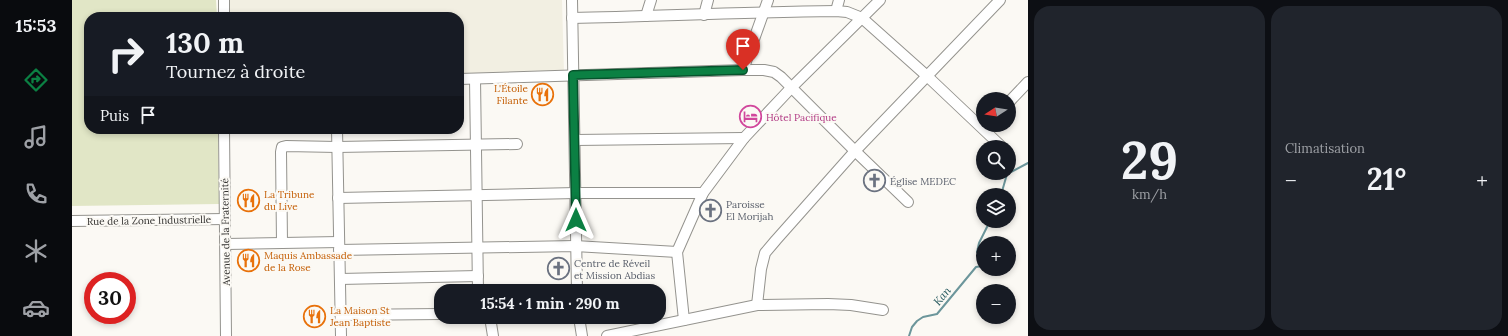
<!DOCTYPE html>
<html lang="fr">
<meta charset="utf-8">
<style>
body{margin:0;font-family:Lora,serif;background:#20242c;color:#f1f3f6;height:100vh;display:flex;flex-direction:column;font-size:15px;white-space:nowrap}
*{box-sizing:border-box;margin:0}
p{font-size:13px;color:#9ea1a6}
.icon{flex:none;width:22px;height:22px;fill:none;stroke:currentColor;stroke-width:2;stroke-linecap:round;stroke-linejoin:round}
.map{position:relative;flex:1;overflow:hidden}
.panel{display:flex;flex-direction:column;gap:6px;padding:6px;background:#0d0f14;width:480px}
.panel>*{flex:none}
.top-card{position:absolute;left:12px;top:12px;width:380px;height:122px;border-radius:16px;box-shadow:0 2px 6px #0003;background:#171b24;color:#f1f3f6;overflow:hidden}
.needle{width:26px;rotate:258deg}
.tools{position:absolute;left:904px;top:92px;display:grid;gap:8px}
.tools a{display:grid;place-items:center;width:40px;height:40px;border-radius:50%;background:#171b24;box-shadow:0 2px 6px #0003;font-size:20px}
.speed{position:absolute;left:12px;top:272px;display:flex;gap:8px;font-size:20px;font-weight:700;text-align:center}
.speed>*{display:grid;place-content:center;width:52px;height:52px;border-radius:50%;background:#171b24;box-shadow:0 2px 6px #0003;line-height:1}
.speed .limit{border:6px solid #d22;background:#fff;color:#111}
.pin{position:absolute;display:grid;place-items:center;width:34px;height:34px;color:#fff;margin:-41px -17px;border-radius:50% 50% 50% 0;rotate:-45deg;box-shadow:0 0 4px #0007}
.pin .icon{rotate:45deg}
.me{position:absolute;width:44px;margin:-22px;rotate:0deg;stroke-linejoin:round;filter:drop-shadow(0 0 3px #0008)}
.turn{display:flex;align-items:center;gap:14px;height:84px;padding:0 16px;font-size:18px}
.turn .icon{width:52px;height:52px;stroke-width:2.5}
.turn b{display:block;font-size:28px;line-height:34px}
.then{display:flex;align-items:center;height:38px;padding:0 16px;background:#0003;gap:8px;font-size:15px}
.big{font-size:30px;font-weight:700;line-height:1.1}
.panel .tile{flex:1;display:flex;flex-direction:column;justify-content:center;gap:6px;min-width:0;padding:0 14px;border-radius:16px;background:#20242c}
.panel .dial{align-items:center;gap:0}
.dial b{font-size:52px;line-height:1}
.heat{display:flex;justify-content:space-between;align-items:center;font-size:22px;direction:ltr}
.panel .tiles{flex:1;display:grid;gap:6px;grid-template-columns:repeat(2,1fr)}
.trip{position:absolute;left:362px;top:284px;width:232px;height:40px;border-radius:16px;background:#171b24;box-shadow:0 2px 6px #0003;font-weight:700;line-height:40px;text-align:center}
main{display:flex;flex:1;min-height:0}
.dock{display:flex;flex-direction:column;width:72px;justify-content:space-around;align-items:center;background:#090b0e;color:#9ea1a6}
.dock .icon{width:28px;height:28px}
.dock .current{color:#0b8043}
.dock b{font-size:18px;color:#f1f3f6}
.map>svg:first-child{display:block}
</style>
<main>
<nav class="dock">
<b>15:53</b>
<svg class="icon current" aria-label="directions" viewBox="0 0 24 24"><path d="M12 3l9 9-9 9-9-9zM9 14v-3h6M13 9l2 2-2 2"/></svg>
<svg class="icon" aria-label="music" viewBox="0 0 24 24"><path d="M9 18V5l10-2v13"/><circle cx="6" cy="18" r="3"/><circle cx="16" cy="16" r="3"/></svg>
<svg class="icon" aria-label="phone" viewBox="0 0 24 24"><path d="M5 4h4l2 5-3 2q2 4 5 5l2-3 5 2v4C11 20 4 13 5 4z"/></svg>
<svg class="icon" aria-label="climate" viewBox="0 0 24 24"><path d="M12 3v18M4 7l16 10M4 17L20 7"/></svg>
<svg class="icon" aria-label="car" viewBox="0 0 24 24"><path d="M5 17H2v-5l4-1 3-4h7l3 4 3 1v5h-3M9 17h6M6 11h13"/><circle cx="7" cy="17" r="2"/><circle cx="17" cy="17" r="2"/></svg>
</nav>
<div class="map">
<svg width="956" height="336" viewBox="0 0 956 336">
<rect width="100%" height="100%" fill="#fbf9f4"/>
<path fill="#f2efe2" d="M156,0H490L492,74L387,77V17H157Z"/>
<path fill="#e1e6c6" d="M0,0H144L145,17H17V129H146L147,204L0,206Z"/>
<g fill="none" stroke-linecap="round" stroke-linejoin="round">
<g stroke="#6c969b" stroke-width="2">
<path d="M937,173L956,163"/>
<path d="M929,195L935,174L937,173"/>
<path d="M911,256L905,252L907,243L918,221"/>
<path d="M837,336L840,327L845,321L851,317L865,314L904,267L910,266L911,261"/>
</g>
<defs>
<g id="minor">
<path d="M152,0V17"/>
<path d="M500,0L505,291"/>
<path d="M764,11L767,0"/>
<path d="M632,15L636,0"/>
<path d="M574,16L579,0"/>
<path d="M500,18C588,16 676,12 764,11L775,12L790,18L855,76L930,147"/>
<path d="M671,70L696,0"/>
<path d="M387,79L671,70H692L702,72L709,77L783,151L836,202"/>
<path d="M403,79L406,291"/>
<path d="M937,102L956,82"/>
<path d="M152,129L154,336"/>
<path d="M265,129L269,336"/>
<path d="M503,140L672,138"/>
<path d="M266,198L504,193H631"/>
<path d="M0,221L153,219"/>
<path d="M210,243L209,152L210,147L214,146L265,147L445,144"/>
<path d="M154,244L267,242"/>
<path d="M267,250L503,246L605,252"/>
<path d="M268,279L406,276"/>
<path d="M685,305L689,269L693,253L704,240L783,151L928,0"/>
<path d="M269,315L369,314"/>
<path d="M418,317L421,336"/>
<path d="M507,317L510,336"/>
<path d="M612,320L605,252L631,193L672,138L720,87L808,0"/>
<path d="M535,336L685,305L756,304L779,305L811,310"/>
</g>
</defs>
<use href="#minor" stroke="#94938e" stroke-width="12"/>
<use href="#minor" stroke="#fff" stroke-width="10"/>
</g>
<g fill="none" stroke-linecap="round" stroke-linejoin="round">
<defs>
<path id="route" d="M504,220L501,75L671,70"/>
</defs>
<use href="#route" stroke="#07532c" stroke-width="10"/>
<use href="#route" stroke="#0b8043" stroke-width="7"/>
</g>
<defs>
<symbol id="restaurant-ring" viewBox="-11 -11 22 22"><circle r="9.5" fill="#fbf9f4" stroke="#e8710a" stroke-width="1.5"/><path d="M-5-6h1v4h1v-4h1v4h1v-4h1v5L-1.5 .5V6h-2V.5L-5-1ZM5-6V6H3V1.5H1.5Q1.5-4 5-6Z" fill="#e8710a"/></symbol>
<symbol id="hotel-ring" viewBox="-11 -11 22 22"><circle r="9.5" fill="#fbf9f4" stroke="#d1479c" stroke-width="1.5"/><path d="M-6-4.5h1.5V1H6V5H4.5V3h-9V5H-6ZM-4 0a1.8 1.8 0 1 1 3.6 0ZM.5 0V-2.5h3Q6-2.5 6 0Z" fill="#d1479c"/></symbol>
<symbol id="church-ring" viewBox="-11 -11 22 22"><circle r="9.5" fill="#fbf9f4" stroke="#6b7280" stroke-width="1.5"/><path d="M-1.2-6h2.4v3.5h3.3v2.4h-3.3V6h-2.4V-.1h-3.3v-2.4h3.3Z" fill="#6b7280"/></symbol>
</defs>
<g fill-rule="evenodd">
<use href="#restaurant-ring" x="458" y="82" width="25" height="25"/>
<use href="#hotel-ring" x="666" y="104" width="25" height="25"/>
<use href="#church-ring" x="790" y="168" width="25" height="25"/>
<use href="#restaurant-ring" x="164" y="188" width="25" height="25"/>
<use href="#church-ring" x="626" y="198" width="25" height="25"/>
<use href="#restaurant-ring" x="164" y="248" width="25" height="25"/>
<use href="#church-ring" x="474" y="256" width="25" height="25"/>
<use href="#restaurant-ring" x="230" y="304" width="25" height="25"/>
</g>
<g text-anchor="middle" stroke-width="4" stroke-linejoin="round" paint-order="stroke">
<g font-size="10" fill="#c56008" stroke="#fbf9f4" text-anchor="start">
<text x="456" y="92" text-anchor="end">L'Étoile<tspan x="456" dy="12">Filante</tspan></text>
<text x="192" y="198">La Tribune<tspan x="192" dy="12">du Live</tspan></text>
<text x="192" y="259">Maquis Ambassade<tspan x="192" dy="12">de la Rose</tspan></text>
<text x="258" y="314">La Maison St<tspan x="258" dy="12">Jean Baptiste</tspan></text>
</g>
<g font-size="10" fill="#b23c85" stroke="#fbf9f4" text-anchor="start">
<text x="694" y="121">Hôtel Pacifique</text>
</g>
<g font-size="10" fill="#5b616d" stroke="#fbf9f4" text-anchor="start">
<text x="818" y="185">Église MEDEC</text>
<text x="654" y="208">Paroisse<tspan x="654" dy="12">El Morijah</tspan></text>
<text x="502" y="267">Centre de Réveil<tspan x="502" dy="12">et Mission Abdias</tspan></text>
</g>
<g font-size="10" fill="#333230" stroke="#fbf9f4">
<text transform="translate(77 220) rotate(-1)" y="4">Rue de la Zone Industrielle</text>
<text transform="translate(153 232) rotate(-91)" y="4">Avenue de la Fraternité</text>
</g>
<g font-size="11" font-style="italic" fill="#1f5459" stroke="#fbf9f4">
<text transform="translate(870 296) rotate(-50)" y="4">Kan</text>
</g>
</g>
</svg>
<div class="tools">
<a><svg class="needle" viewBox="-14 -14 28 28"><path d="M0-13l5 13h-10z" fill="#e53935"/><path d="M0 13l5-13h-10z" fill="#9ea1a6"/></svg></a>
<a><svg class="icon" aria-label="search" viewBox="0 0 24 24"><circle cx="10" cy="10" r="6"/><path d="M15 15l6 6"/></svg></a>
<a><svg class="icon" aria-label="layers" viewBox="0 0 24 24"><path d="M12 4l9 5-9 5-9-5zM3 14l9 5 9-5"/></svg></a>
<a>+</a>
<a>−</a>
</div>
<div class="speed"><div class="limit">30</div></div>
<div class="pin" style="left:671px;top:70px;background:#d93025"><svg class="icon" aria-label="arrive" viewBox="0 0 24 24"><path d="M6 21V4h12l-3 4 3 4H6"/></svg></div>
<svg class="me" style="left:504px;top:220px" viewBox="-20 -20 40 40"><path d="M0-17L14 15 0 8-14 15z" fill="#0b8043" stroke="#fff" stroke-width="4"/></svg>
<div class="trip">15:54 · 1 min · 290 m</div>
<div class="top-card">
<div class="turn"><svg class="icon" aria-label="right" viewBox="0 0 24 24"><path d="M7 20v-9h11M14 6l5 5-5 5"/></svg><div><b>130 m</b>Tournez à droite</div></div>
<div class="then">Puis<svg class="icon" aria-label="arrive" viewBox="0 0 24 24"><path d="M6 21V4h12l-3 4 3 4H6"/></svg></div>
</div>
</div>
<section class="panel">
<div class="tiles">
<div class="tile dial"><b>29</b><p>km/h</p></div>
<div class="tile"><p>Climatisation</p>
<div class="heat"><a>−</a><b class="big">21°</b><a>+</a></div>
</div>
</div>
</section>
</main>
